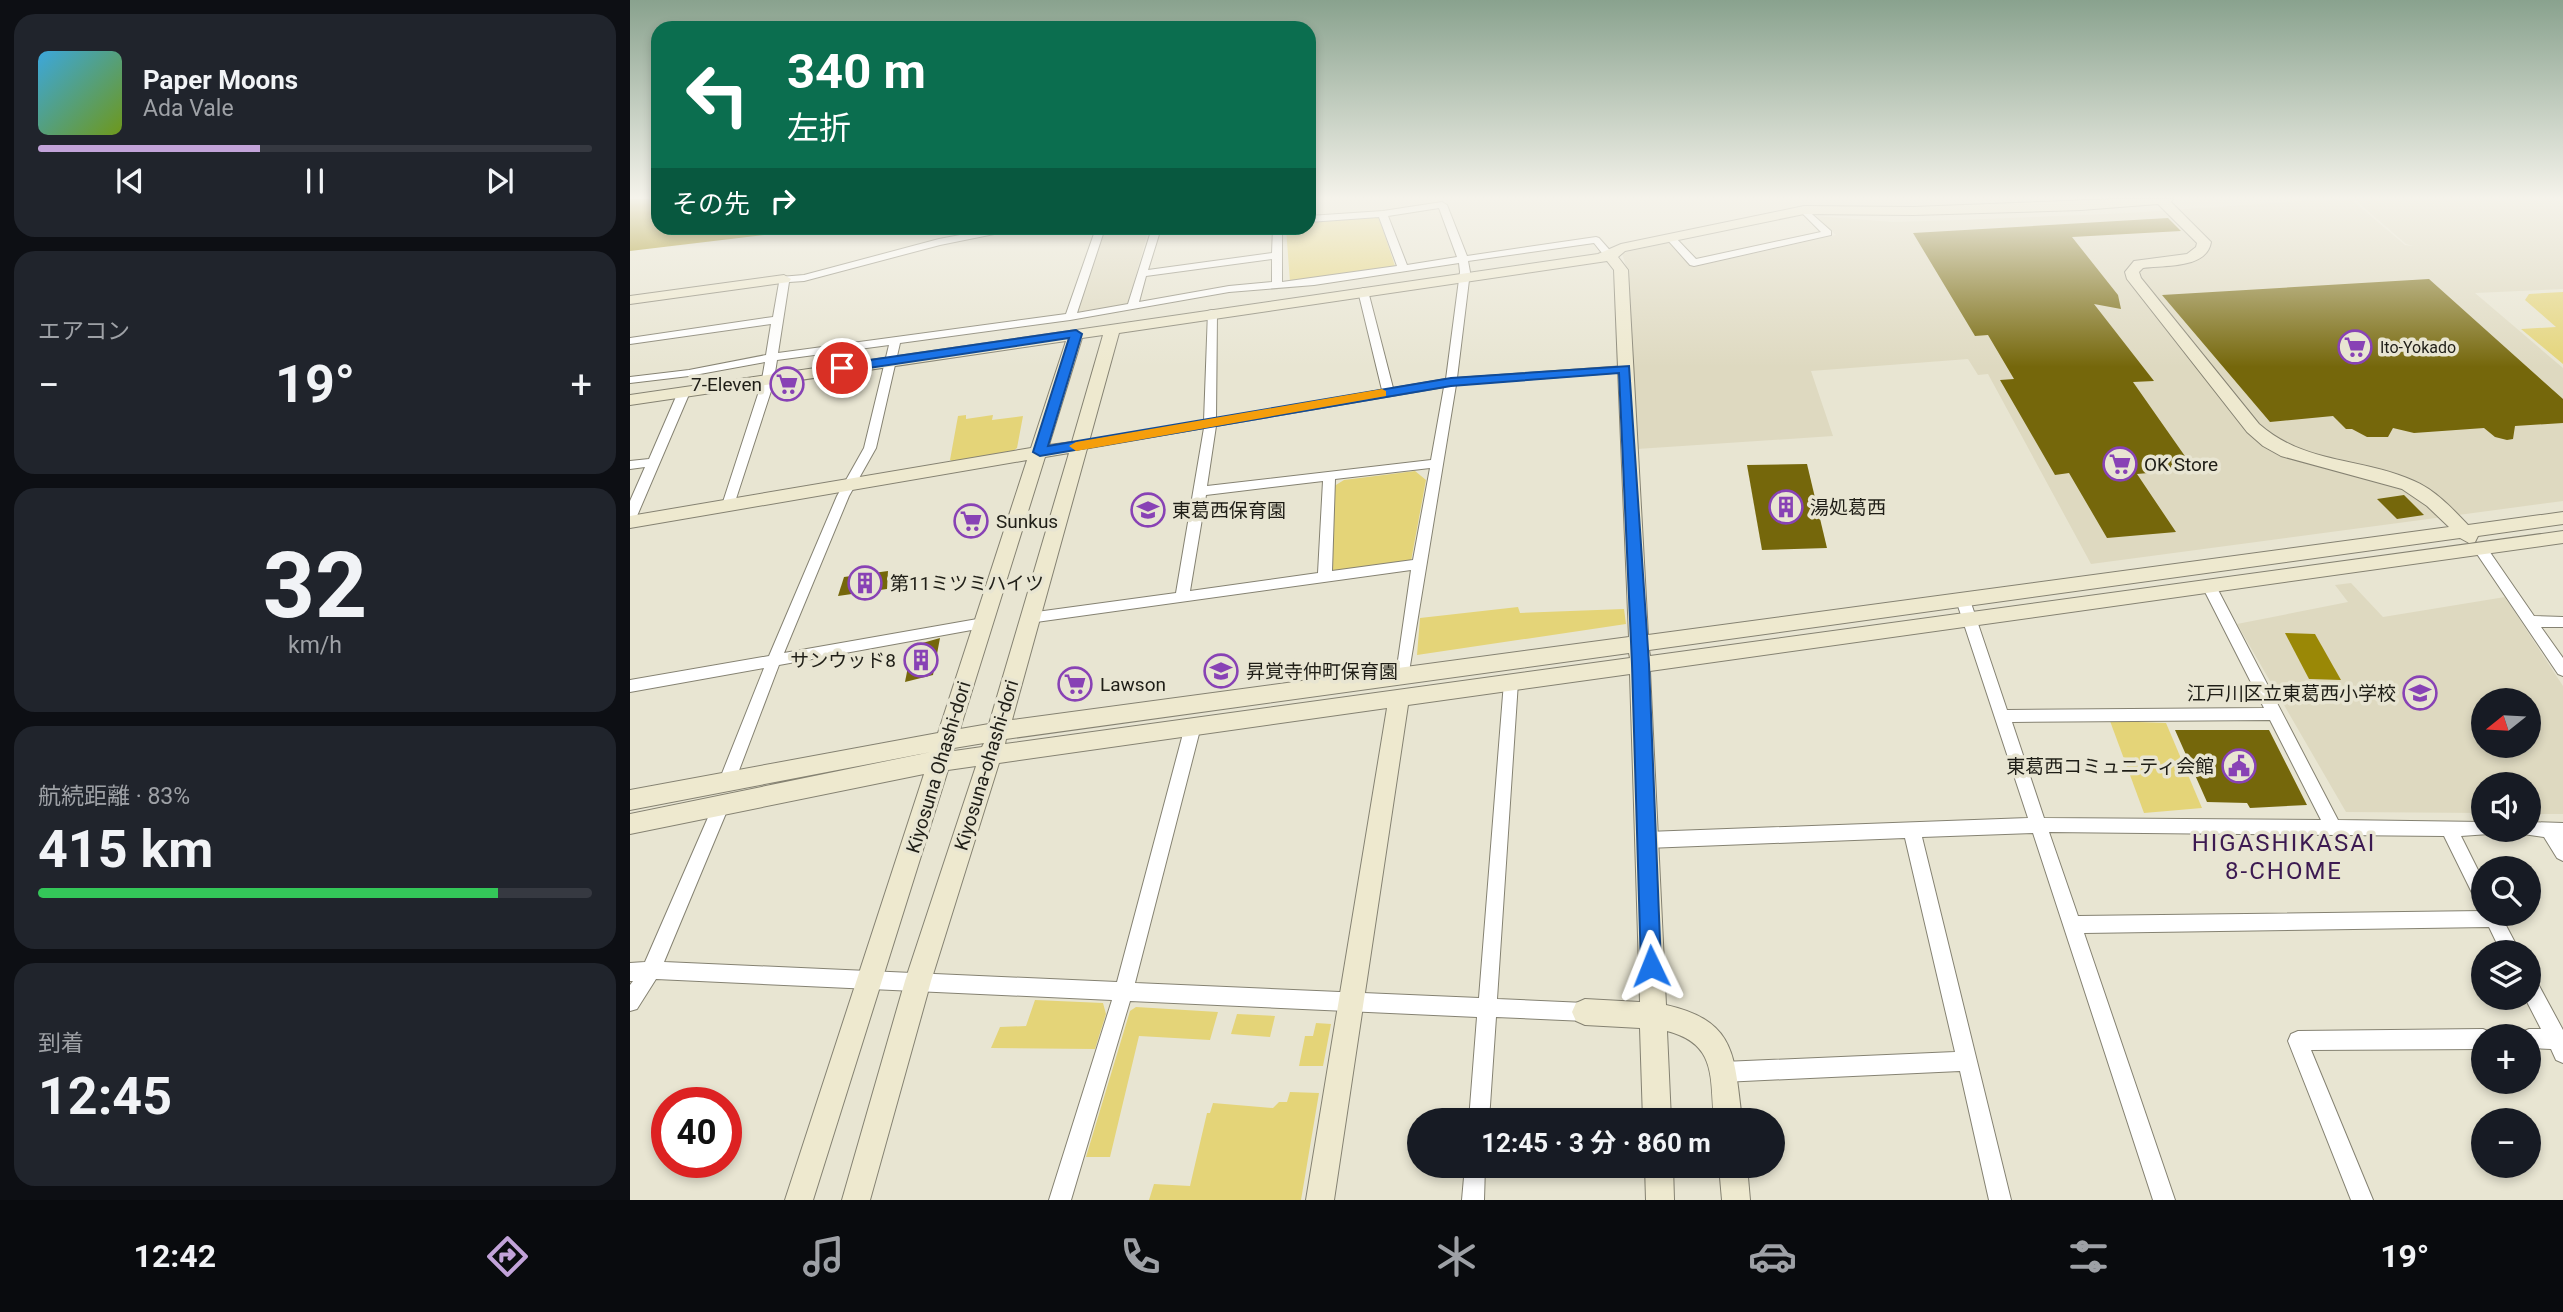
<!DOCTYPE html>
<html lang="ja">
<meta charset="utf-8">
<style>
body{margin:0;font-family:Roboto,"Noto Sans JP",sans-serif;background:#20242c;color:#f1f3f6;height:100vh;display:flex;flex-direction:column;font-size:26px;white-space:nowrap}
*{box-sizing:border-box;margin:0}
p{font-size:23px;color:#9ea1a6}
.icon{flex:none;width:38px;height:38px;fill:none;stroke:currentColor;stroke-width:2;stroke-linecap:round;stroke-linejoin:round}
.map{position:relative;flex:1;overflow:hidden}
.details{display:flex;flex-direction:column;gap:14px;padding:14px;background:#0d0f14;width:630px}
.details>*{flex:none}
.guide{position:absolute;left:21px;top:21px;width:665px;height:214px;border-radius:21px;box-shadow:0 4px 10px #0003;background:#0b6e4f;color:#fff;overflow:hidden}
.needle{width:46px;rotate:252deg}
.tools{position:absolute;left:1841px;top:688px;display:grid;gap:14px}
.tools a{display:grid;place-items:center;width:70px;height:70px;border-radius:50%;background:#171b24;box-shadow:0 4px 10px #0003;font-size:35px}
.speed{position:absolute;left:21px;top:1087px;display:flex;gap:14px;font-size:35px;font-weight:700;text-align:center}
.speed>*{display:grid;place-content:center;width:91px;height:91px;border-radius:50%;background:#171b24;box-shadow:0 4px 10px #0003;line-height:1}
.speed .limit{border:10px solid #d22;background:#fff;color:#111}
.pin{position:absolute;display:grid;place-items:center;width:60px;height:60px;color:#fff;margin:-30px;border:4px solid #fff;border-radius:50%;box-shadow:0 2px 7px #0007}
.me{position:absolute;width:77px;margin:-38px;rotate:358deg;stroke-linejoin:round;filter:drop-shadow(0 0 5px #0008)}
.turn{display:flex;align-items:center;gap:24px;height:147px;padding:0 21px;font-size:32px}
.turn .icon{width:91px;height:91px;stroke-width:2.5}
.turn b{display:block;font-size:49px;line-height:60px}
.then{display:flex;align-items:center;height:66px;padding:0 21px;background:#0003;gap:14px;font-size:26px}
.big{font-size:52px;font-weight:700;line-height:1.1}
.details .card{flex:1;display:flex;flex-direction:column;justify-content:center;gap:10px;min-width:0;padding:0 24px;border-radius:21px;background:#20242c}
.details .dial{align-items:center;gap:0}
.dial b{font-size:91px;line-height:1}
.song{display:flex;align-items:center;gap:21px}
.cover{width:84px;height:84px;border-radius:10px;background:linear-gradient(135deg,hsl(200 70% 55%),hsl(80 70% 35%))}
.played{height:7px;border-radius:4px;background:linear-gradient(90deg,#c2a3d9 40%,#363941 40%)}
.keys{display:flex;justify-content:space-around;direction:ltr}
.heat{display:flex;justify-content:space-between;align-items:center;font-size:38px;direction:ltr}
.charge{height:10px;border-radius:5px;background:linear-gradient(90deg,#34c759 83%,#363941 0)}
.trip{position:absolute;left:777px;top:1108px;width:378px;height:70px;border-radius:35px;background:#171b24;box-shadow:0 4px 10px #0003;font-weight:700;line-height:70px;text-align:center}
.dock{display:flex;height:112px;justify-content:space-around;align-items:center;background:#090b0e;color:#9ea1a6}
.dock .icon{width:49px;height:49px}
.dock .on{color:#c2a3d9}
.dock b{font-size:32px;color:#f1f3f6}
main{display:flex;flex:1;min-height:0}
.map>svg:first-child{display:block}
</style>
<main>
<section class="details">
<div class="card">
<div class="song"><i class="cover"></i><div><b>Paper Moons</b><p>Ada Vale</p></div></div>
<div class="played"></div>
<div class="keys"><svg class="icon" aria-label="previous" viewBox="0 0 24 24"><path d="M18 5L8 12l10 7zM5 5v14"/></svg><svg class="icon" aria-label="pause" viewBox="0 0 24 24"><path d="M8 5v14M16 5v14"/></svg><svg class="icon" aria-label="next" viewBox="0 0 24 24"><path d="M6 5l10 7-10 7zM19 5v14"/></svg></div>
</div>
<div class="card"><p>エアコン</p>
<div class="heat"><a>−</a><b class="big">19°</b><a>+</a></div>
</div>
<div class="card dial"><b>32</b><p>km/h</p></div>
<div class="card"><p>航続距離 · 83%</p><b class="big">415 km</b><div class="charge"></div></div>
<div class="card"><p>到着</p><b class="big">12:45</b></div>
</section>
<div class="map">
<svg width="1933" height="1200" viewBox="0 0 1933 1200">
<rect width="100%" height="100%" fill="#e8e5d2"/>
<g fill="#ded9c0" fill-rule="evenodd">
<path d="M1700,199H1721L1775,245L1783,246L1776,244L1724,199H1933V289L1845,293L1933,368V501L1461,564L1358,374L1348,375L1338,359L1181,371L1203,436L1007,449L997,270L992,253L1041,242L1063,267L1206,235L1186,216L1263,222L1330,220L1499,213Z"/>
<path d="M475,228H519L498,303L450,314L446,311Z"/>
<path d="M1721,583L1753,617L1875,597L1933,686V814H1899V784H1853V813L1716,812L1607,624L1718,602L1705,585ZM1853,700H1899V746H1853Z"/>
</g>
<g fill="#e4d478">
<path d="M745,217L749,218L765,266L660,282L656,228H679V221Z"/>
<path d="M1933,292V364L1891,329L1926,327L1895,300L1899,294Z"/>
<path d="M336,415V419L363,415L362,420L393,416L387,448L380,453L324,462L320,460L328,416Z"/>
<path d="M785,471L796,480L781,561L702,571L698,566L701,488L714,480Z"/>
<path d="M888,607L890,613L994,609L996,624L787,655L790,618Z"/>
<path d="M1480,721L1536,723L1572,808L1514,813Z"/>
<path d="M405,1000L473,1003L476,1014L465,1049L361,1048L370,1027L396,1026Z"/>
<path d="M506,1007L588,1012L580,1040L509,1036L480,1157H456L500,1011Z"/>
<path d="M607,1014L645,1016L640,1037L601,1034Z"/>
<path d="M686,1023L701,1024L693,1066H669L675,1036H683Z"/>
<path d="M660,1092L689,1093L671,1200H519L524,1184L560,1186L577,1113H580L583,1103L643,1108L649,1102H657Z"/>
</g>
<g fill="#9a8806">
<path d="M0,199H28V228H193L0,251Z"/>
<path d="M1655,633L1685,634L1711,680L1679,679Z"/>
</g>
<g fill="#75670b">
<path d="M1538,218L1551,231L1442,237L1488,295L1491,309L1464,304L1524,381L1503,382L1564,469L1507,474L1546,532L1477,538L1439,473L1425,475L1370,380L1384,379L1358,335L1345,336L1283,233Z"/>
<path d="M1799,279L1933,399V423L1885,426L1883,439L1877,440L1865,437L1854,428L1784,433L1763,428L1758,437H1737L1722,429H1716L1703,416L1640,422L1532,295Z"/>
<path d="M1177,464L1197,548L1132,550L1117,465Z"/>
<path d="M1774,495L1794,515L1767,519L1747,499Z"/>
<path d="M258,571L257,589L208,596L214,577Z"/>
<path d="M310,638L303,675L275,682L282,646Z"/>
<path d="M1545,730H1639L1677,805L1620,808L1617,803L1577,802Z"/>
</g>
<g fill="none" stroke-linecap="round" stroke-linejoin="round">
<defs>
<g id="street">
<path d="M812,202L817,205L837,256L966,237L969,238L985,256L976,258L964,243L838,261L840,272L827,378L995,366L1001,369L995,372L826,385L778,678H768L766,674L781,570L399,623L394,622L392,618L394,614L399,613L546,593L574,428L448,450L442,446L448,442L574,421L578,311L582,310L587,313L586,419L752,390L728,291L733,288L738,291L763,388L816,379L830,272L829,263L684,285L599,292L440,320L270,343L246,448L219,496L154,653L353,618L358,619L360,623L358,627L149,665L105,781L103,786L97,788L91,786L89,781L134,668L0,692V680L139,656L207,496L234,448L259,345L147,360L143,385L104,505L98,509L92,505L131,385L135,362L59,376L0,383V377L59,370L136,355L141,324L0,344V338L143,317L150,277L174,275L309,239L367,228H384L379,231L310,245L174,281L159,282L148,353L436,314L466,228H475L447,313L498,304L522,228H531L518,270L642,253L643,228H652V282L767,266L749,217L679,222V216L753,211ZM809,208L827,257L777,265L758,216ZM642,259V282L599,286L509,302L516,276ZM814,387L801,460L577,486L586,426ZM800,468L783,560L702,571L705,479ZM693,481L688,573L560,591L576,495Z"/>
<path d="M1174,207L1201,231V235L1064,266L1060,265L1035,237L1043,235L1066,259L1191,232L1169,210Z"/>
<path d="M54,388L60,392L7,516L0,520V501L15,467L0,469V461L19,459L48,392Z"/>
<path d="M1850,543L1855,545L1904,616L1933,617V627H1911L1933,658V676L1928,674L1845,551L1843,548Z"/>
<path d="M1579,581L1586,586L1708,820L1853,822V830H1861L1859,834L1831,836L1853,880V905L1847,903L1814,836L1419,832L1448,916L1853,911V914H1870L1890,952H1871L1859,927L1454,933L1545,1200H1523L1403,833L1292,837L1381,1200H1359L1330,1071L1093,1082L1086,1079L1083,1072L1086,1065L1093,1062L1325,1052L1275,838L1017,848L1011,845L1009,840L1011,835L1017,832L1398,818L1326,600L1328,596H1338L1340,600L1377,710L1634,708L1572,586ZM1640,720L1691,820L1414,818L1382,722Z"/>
<path d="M881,676L886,678L888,682L867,999L955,1003L962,1005L964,1012L962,1019L955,1021L866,1017L859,1120H839L847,1017L500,1001L441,1200H419L482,1000L26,979L7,1009L0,1011V985L3,981H0V963L15,962L83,806L85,801L91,799L97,801L99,806L34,962L487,982L555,726L558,722L563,720L568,722L571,726L505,983L849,998L874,682L876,678Z"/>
<path d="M1899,822L1933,823V861L1927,858L1914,837L1893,834L1891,830H1899Z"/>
<path d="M1899,977L1906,980L1933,1030V1063L1926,1060L1921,1049L1899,1048V1036H1891L1892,1032L1899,1029H1911L1895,998H1899Z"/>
<path d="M1853,1029L1860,1032L1861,1036H1853V1049L1681,1050L1743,1200H1721L1658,1041L1661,1034L1668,1031Z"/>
<path d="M835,1166H855L854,1200H832Z"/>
</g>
<g id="secondary">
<path d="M1487,199H1543L1541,202L1581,242C1577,269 1534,265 1513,268L1509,272L1511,278L1629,424C1676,465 1730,457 1784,481C1805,490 1822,508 1838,525L1933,512V524L1848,536L1845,542L1839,543L1830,538L1019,650L1020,656L1933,531V543L1020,671L1036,1005C1107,1021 1104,1056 1112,1120H1084C1080,1077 1087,1044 1037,1031L1041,1120H1013L1010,1028L955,1025L946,1021L942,1012L946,1003L955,999L1010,1002L1000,674L778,705L704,1200H676L757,708L369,763L301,981L240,1200H212L275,981L346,766L318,770L183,1200H155L294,774L0,834V814L301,752L0,810V790L308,733L397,460L0,528V516L401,448L436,341L0,405V395L968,254L991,244L1174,206L1283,207ZM1528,204L1567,243L1566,247L1557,254L1504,261L1495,272L1497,279L1617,432L1633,446L1651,456L1772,489L1797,506L1819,527L1018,635L998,270L988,257L995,251L1174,214L1283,215L1451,210ZM977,261L984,270L999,637L382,720L489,333ZM473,335L442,442L419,445L452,338ZM439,453L359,724L330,729L415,457ZM999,653L1000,658L375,744L376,739ZM354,743L352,747L324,751V748Z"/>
<path d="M154,275L161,279L159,282L0,304V296Z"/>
<path d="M1015,1166H1043L1044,1200H1016Z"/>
<path d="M1089,1166H1117L1120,1200H1092Z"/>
</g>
</defs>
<use href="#street" stroke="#858272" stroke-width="2"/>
<use href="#secondary" stroke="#858272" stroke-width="2"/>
<use href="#street" fill="#fff" fill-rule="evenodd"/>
<use href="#secondary" fill="#eee9cf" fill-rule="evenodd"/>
</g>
<linearGradient id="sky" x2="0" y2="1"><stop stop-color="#89a28e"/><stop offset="0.54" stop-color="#f5f3eb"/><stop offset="1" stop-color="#f5f3eb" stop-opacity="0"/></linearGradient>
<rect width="1933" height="367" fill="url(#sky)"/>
<path fill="#1a73e8" stroke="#114b97" stroke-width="2" d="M446,330L452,334L418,446L821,378L999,366L1019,664L1031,966L1028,973L1021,976L1014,973L1011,966L1002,664L989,373L821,386L410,456L403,452L439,338L212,372L205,368L212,364Z"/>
<path fill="#f59e0b" d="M752,389L756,391V396L446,451L439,446L446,442Z"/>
<defs>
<symbol id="supermarket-ring" viewBox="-11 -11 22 22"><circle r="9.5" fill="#e8e5d2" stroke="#8842b5" stroke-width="1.5"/><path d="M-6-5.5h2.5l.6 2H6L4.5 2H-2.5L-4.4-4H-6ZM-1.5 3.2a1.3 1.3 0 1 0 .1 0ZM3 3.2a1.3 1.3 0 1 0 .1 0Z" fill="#8842b5"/></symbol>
<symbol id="building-ring" viewBox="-11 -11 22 22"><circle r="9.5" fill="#e8e5d2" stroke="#8842b5" stroke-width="1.5"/><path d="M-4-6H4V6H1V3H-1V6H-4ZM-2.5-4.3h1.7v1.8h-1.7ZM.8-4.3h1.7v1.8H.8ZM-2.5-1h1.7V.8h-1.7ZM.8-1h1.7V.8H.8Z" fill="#8842b5"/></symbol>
<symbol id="school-ring" viewBox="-11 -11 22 22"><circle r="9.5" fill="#e8e5d2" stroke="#8842b5" stroke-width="1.5"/><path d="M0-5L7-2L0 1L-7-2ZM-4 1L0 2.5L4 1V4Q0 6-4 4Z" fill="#8842b5"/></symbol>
<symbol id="civic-ring" viewBox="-11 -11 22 22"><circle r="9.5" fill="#e8e5d2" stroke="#8842b5" stroke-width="1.5"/><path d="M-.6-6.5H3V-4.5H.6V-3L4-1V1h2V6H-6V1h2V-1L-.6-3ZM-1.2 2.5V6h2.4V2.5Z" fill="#8842b5"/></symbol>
</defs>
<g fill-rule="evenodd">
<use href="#supermarket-ring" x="1706" y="328" width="38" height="38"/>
<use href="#supermarket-ring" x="138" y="365" width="38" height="38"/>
<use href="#supermarket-ring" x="1471" y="445" width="38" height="38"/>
<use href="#building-ring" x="1137" y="488" width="38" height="38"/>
<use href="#school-ring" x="499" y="491" width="38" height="38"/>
<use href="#supermarket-ring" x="322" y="502" width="38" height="38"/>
<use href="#building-ring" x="216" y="564" width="38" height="38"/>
<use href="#building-ring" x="272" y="641" width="38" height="38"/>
<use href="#school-ring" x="572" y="652" width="38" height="38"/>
<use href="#supermarket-ring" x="426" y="665" width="38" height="38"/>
<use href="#school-ring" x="1771" y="674" width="38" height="38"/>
<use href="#civic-ring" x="1590" y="747" width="38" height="38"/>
</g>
<g text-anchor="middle" stroke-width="7" stroke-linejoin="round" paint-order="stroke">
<g font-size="16" fill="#1f1e17" stroke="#e8e5d2" text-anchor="start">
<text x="1750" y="353">Ito-Yokado</text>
</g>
<g font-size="19" fill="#1f1e17" stroke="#e8e5d2" text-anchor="start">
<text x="132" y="391" text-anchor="end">7-Eleven</text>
<text x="1514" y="471">OK Store</text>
<text x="1180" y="514">湯処葛西</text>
<text x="542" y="517">東葛西保育園</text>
<text x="366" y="528">Sunkus</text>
<text x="260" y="590">第11ミツミハイツ</text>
<text x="266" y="667" text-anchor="end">サンウッド8</text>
<text x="616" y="678">昇覚寺仲町保育園</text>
<text x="470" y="691">Lawson</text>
<text x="1766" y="700" text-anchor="end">江戸川区立東葛西小学校</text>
<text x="1584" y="773" text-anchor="end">東葛西コミュニティ会館</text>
</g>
<g font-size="19" fill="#1f1e17" stroke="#e8e5d2">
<text transform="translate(356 765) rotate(-73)" y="7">Kiyosuna-ohashi-dori</text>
<text transform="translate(308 767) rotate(-73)" y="7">Kiyosuna Ohashi-dori</text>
</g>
<g font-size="24" letter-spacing="2" fill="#3c1a51" stroke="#e8e5d2">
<text x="1654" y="851">HIGASHIKASAI<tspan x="1654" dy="28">8-CHOME</tspan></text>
</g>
</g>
</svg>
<div class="tools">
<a><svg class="needle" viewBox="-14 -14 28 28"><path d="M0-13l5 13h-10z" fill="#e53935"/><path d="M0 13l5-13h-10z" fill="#9ea1a6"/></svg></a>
<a><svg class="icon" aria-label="sound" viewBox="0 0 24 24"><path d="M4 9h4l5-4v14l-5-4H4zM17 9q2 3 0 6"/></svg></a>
<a><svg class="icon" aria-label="search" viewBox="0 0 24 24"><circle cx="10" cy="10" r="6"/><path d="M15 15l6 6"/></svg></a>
<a><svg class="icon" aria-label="layers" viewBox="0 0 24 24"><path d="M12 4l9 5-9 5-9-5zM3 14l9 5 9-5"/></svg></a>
<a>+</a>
<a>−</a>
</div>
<div class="speed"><div class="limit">40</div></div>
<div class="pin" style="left:212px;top:368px;background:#d93025"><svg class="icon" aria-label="arrive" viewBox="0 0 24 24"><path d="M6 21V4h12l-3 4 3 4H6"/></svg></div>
<svg class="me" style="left:1021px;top:966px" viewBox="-20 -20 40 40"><path d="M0-17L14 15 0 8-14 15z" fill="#1a73e8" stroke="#fff" stroke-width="4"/></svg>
<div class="trip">12:45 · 3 分 · 860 m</div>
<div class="guide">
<div class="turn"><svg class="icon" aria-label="left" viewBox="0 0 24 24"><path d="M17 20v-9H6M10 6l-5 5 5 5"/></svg><div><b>340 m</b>左折</div></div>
<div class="then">その先<svg class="icon" aria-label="right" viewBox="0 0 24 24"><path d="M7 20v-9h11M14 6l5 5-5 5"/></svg></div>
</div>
</div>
</main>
<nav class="dock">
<b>12:42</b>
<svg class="icon on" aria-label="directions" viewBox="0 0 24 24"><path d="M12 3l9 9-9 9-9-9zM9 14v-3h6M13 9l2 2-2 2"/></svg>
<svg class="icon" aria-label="music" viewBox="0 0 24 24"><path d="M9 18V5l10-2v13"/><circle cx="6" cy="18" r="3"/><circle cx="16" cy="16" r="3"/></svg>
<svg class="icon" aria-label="phone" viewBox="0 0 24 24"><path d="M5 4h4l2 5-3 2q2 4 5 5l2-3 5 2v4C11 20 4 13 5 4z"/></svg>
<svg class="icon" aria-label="climate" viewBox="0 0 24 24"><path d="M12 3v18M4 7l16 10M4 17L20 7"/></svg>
<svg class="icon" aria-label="car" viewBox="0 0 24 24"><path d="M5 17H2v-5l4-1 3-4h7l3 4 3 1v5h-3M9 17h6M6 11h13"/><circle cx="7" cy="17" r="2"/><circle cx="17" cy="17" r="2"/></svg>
<svg class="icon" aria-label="filters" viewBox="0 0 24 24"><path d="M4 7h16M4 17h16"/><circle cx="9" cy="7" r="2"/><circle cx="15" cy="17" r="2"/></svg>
<b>19°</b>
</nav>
